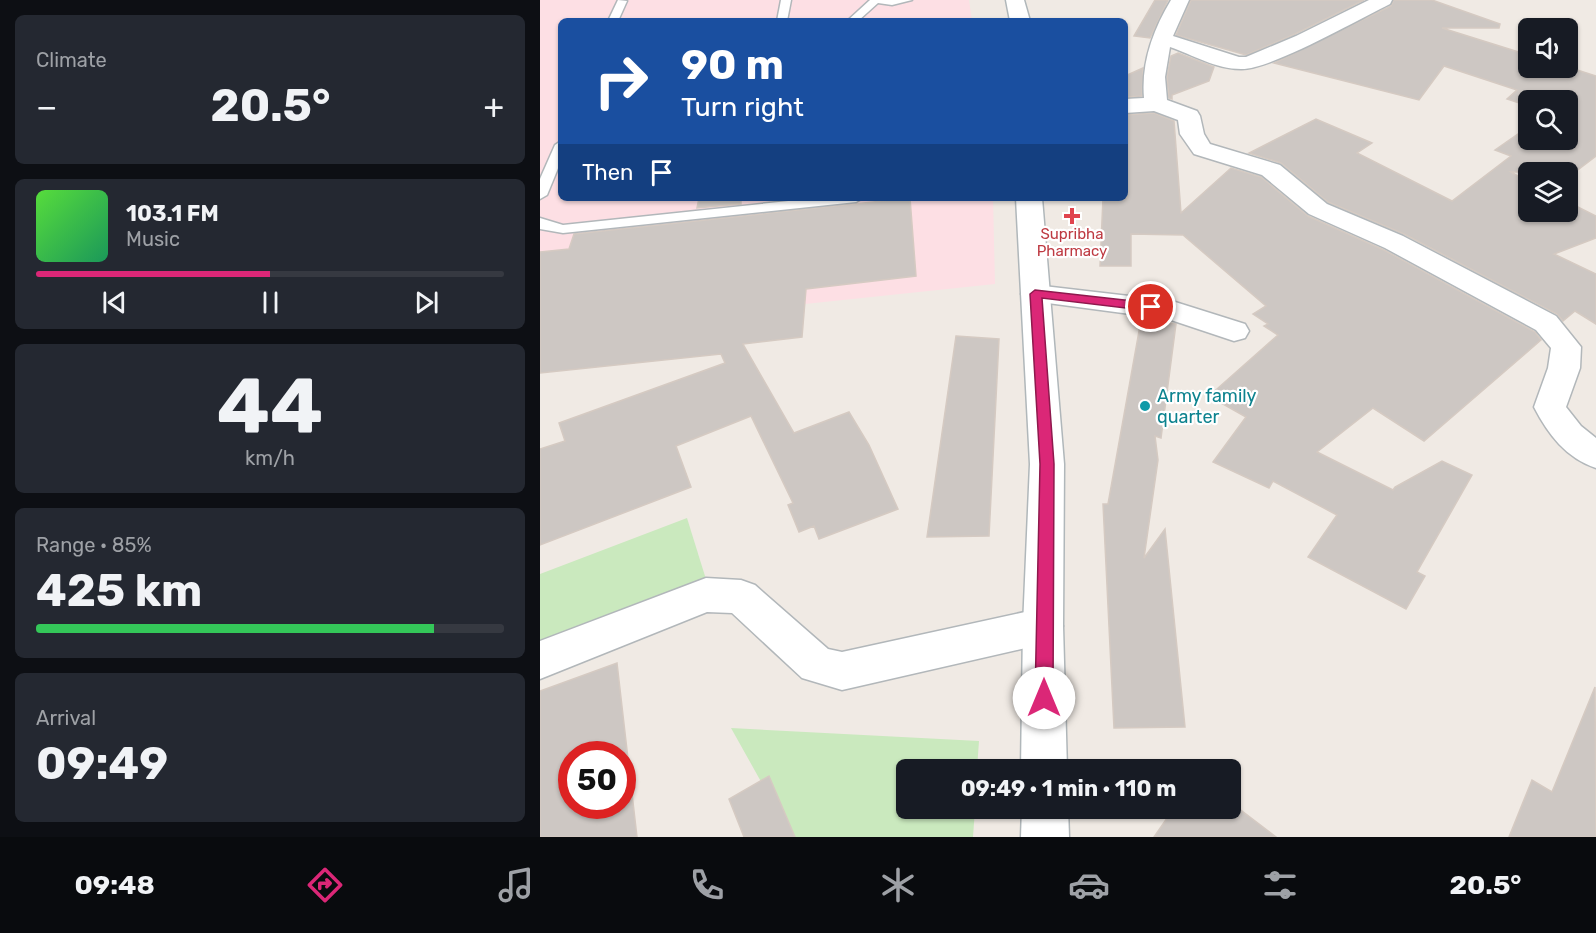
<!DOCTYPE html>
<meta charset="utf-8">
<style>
body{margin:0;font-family:Rubik,sans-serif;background:#242831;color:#f1f3f6;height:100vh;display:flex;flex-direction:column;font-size:22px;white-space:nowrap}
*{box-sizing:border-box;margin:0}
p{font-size:20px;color:#9ea1a6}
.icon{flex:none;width:33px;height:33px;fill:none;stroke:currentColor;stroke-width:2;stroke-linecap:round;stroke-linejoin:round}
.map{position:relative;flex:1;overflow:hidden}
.details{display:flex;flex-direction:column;gap:15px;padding:15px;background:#0d0f14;width:540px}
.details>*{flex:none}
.top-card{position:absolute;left:18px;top:18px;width:570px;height:183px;border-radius:9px;box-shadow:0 2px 4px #0004;background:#1a4fa0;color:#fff;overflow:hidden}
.fabs{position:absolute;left:978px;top:18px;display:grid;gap:12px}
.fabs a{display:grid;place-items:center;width:60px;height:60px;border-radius:9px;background:#171b24;box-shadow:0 2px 4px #0004;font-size:30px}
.speed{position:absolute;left:18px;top:741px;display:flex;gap:12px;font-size:30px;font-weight:700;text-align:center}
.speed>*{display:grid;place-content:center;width:78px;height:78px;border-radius:50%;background:#171b24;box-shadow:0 2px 4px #0004;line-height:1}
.speed .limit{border:9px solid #d22;background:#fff;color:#111}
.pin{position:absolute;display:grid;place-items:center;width:51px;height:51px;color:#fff;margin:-26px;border:3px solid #fff;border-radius:50%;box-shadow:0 2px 6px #0007}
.me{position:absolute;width:66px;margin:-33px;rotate:0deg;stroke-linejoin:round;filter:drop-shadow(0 0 4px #0008)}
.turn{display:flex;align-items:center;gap:21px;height:126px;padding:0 24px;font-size:27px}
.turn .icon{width:78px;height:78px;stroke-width:2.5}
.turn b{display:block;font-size:42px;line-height:51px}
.then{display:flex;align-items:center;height:57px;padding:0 24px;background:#0003;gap:12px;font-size:22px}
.big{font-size:45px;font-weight:700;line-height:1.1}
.details .widget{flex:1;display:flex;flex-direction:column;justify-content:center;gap:9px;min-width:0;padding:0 21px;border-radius:9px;background:#242831}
.details .dial{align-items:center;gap:0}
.dial b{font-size:78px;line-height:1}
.song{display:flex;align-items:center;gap:18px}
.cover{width:72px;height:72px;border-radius:9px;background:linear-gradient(135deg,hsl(110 70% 55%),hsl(150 70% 35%))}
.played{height:6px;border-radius:3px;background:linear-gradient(90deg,#db2777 50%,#363941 50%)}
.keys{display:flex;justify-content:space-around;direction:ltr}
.heat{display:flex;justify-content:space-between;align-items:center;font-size:33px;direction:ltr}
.charge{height:9px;border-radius:4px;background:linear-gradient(90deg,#34c759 85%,#363941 0)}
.trip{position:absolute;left:356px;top:759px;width:345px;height:60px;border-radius:9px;background:#171b24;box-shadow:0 2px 4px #0004;font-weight:700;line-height:60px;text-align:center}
.menu{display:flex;height:96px;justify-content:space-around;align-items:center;background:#090b0e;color:#9ea1a6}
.menu .icon{width:42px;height:42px}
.menu .current{color:#db2777}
.menu b{font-size:27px;color:#f1f3f6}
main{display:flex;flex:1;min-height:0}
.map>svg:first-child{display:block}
</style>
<main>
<section class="details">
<div class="widget"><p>Climate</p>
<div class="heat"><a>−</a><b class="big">20.5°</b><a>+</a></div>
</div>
<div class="widget">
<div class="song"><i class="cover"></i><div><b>103.1 FM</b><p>Music</p></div></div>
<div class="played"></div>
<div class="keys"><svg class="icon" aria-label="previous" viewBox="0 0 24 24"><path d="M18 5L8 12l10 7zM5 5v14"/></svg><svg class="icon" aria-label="pause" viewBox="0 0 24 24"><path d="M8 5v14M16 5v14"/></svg><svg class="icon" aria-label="next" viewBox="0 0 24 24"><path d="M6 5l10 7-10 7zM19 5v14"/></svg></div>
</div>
<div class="widget dial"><b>44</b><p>km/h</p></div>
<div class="widget"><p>Range · 85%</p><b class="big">425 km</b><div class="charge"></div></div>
<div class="widget"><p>Arrival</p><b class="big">09:49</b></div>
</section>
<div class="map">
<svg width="1056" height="837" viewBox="0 0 1056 837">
<rect width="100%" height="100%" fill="#f0eae4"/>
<path fill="#fddfe4" d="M0,0H429L432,21H21V198H453L455,284L265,304L262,337L169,347L0,333Z"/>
<g fill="#cae9be">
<path d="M147,518L169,589L0,654V574Z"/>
<path d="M191,728L439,741L437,769L366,770V808L435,809L433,837H252Z"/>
</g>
<g fill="#cdc7c3" stroke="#d5cac2" stroke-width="1.5" fill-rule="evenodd">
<path d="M615,0H628L610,38L594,36Z"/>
<path d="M651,0H824L755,34L706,55L636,35Z"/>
<path d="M854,0H892L960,24L959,28H902L988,55V68L1028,67L1056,76V156L1035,172H971L988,182V212H1028V202L1056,216V238L1014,254L1056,274V324L1035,311L1023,321L1017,314L864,234L788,202L741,163L709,153L776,119L832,143L817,153L912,201L971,156L955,150L988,127V140H1028V100H988V106L967,99L977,90L904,66L879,100L734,63L851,6Z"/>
<path d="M638,53L674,67L669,81L632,95V99L629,98L627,77L631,56Z"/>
<path d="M603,68L602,96L585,97V76Z"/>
<path d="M614,113L634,121L641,213L691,168L721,177L768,216L844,250L995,332L1001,340L884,441L833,408L777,452L853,490L855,487L902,461L932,475L877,572L885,576L866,609L768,557L797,515L733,481L729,488L673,462L706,417L669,396L738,335L724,326L728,324L713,314L726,306L643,235L591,234V266H560L563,198H585V115Z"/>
<path d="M159,198H201V204L157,208Z"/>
<path d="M370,198L376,276L266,289L262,337L203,344L254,433L309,412L329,445L358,509L279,539L274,526L259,532L248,505L253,503L211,416L136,446L151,487L0,545V449L25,441L19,423L185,363L181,354L0,373V252L29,249L34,234Z"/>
<path d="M601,320L636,324L621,438L615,436L618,460L604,558L625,529L645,727L574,728L563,504H568Z"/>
<path d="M416,336L459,339L449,536L387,537Z"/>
<path d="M77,663L97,837H0V691ZM32,754H82V806H32Z"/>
<path d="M1055,687L1056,837H969L992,780L1012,792Z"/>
<path d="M229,776L255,837H204L189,799Z"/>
<path d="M634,808H698L736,837H614Z"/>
</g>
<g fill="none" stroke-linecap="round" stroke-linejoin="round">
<defs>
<g id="lane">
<path d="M78,0L87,1L78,21H68Z"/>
<path d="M241,0H251L247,21H237Z"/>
<path d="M330,0H372L352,5L338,3L318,21H307Z"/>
<path d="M21,141V161L7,195L0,199V179L15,145Z"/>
<path d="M277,198H323L316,202L23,233L0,229V218L23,225Z"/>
</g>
<g id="street">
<path d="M631,0H649L633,36L699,57H706L756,36L829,0H852L850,4C819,19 730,70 701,69C676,69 653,55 630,47L625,77L627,100L657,111L660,116L664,134L670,144L740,165L787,204L863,236L1016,316L1041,347L1040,368L1026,407L1041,426L1056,438V468C1026,458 1008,434 994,407L1008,368L1011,348L996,330L845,248L769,214L722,175L654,154L640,134L638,120L614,111L585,113V99L604,98C601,63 613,30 631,0Z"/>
<path d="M495,285L632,301L705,324L709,331L705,338L694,341L628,319L485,300L481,294L485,288Z"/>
<path d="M166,578L201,580L215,585L288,649L302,652L503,608L517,614L523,626L517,638L503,644L302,690L262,678L192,613L167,612L0,679V641Z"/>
</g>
<g id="secondary">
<path d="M466,0H484L490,21H470Z"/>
<path d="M476,198H502L524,464L523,626L527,770H481L483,626L490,464Z"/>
<path d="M482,808H528L529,837H481Z"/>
</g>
</defs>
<use href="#lane" stroke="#b2b7ba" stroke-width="3"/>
<use href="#street" stroke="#b2b7ba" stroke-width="3"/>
<use href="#secondary" stroke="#b0b7ba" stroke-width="3"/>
<use href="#lane" fill="#fff" fill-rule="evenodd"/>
<use href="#street" fill="#fff" fill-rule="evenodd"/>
<use href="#secondary" fill="#fff" fill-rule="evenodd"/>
</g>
<path fill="#db2777" stroke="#8e194d" stroke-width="1.5" d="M495,290L611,303L617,307L611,311L502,298L514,464L513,698L510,703L504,706L497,703L495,698L500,464L490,294Z"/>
<path fill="#e0444e" stroke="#fff" stroke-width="2" d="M529 207h6v6h6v6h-6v6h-6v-6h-6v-6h6z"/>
<circle fill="#0f9aa8" stroke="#fff" stroke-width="2" cx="605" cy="406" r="6"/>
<g text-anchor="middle" stroke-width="4.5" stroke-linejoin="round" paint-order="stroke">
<g font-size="15" fill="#be3a42" stroke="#fff">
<text x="532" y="239">Supribha<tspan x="532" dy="17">Pharmacy</tspan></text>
</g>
<g font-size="18" fill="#0d838f" stroke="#fff" text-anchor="start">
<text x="617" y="402">Army family<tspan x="617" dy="21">quarter</tspan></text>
</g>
</g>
</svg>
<div class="fabs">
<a><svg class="icon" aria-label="sound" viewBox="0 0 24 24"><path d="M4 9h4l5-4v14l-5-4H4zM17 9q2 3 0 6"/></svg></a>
<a><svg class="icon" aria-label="search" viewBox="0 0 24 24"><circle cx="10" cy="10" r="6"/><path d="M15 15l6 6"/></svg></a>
<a><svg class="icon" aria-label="layers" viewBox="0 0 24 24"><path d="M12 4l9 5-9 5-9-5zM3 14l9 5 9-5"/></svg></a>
</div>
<div class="speed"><div class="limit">50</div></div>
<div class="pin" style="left:611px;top:307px;background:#d93025"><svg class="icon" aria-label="arrive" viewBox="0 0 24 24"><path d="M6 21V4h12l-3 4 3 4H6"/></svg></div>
<svg class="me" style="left:504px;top:698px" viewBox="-20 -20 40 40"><circle r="19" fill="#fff"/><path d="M0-13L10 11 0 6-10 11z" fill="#db2777"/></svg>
<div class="trip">09:49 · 1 min · 110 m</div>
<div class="top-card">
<div class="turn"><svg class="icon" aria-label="right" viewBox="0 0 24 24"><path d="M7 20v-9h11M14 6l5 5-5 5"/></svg><div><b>90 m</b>Turn right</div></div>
<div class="then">Then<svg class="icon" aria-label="arrive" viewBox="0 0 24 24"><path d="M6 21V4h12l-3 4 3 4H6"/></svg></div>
</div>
</div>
</main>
<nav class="menu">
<b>09:48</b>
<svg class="icon current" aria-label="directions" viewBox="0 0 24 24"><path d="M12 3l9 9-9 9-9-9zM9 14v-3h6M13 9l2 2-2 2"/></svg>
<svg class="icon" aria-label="music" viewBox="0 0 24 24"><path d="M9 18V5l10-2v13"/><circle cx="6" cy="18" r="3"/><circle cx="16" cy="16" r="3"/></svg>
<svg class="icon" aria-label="phone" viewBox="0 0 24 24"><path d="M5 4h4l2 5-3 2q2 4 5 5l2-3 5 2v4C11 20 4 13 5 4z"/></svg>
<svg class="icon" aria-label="climate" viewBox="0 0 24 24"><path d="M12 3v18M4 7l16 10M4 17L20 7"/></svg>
<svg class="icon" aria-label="car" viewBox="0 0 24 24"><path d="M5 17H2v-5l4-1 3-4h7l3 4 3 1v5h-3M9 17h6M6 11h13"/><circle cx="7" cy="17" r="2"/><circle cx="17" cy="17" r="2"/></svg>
<svg class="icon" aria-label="filters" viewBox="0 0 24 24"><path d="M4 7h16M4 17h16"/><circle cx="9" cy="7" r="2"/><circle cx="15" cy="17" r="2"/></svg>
<b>20.5°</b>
</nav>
